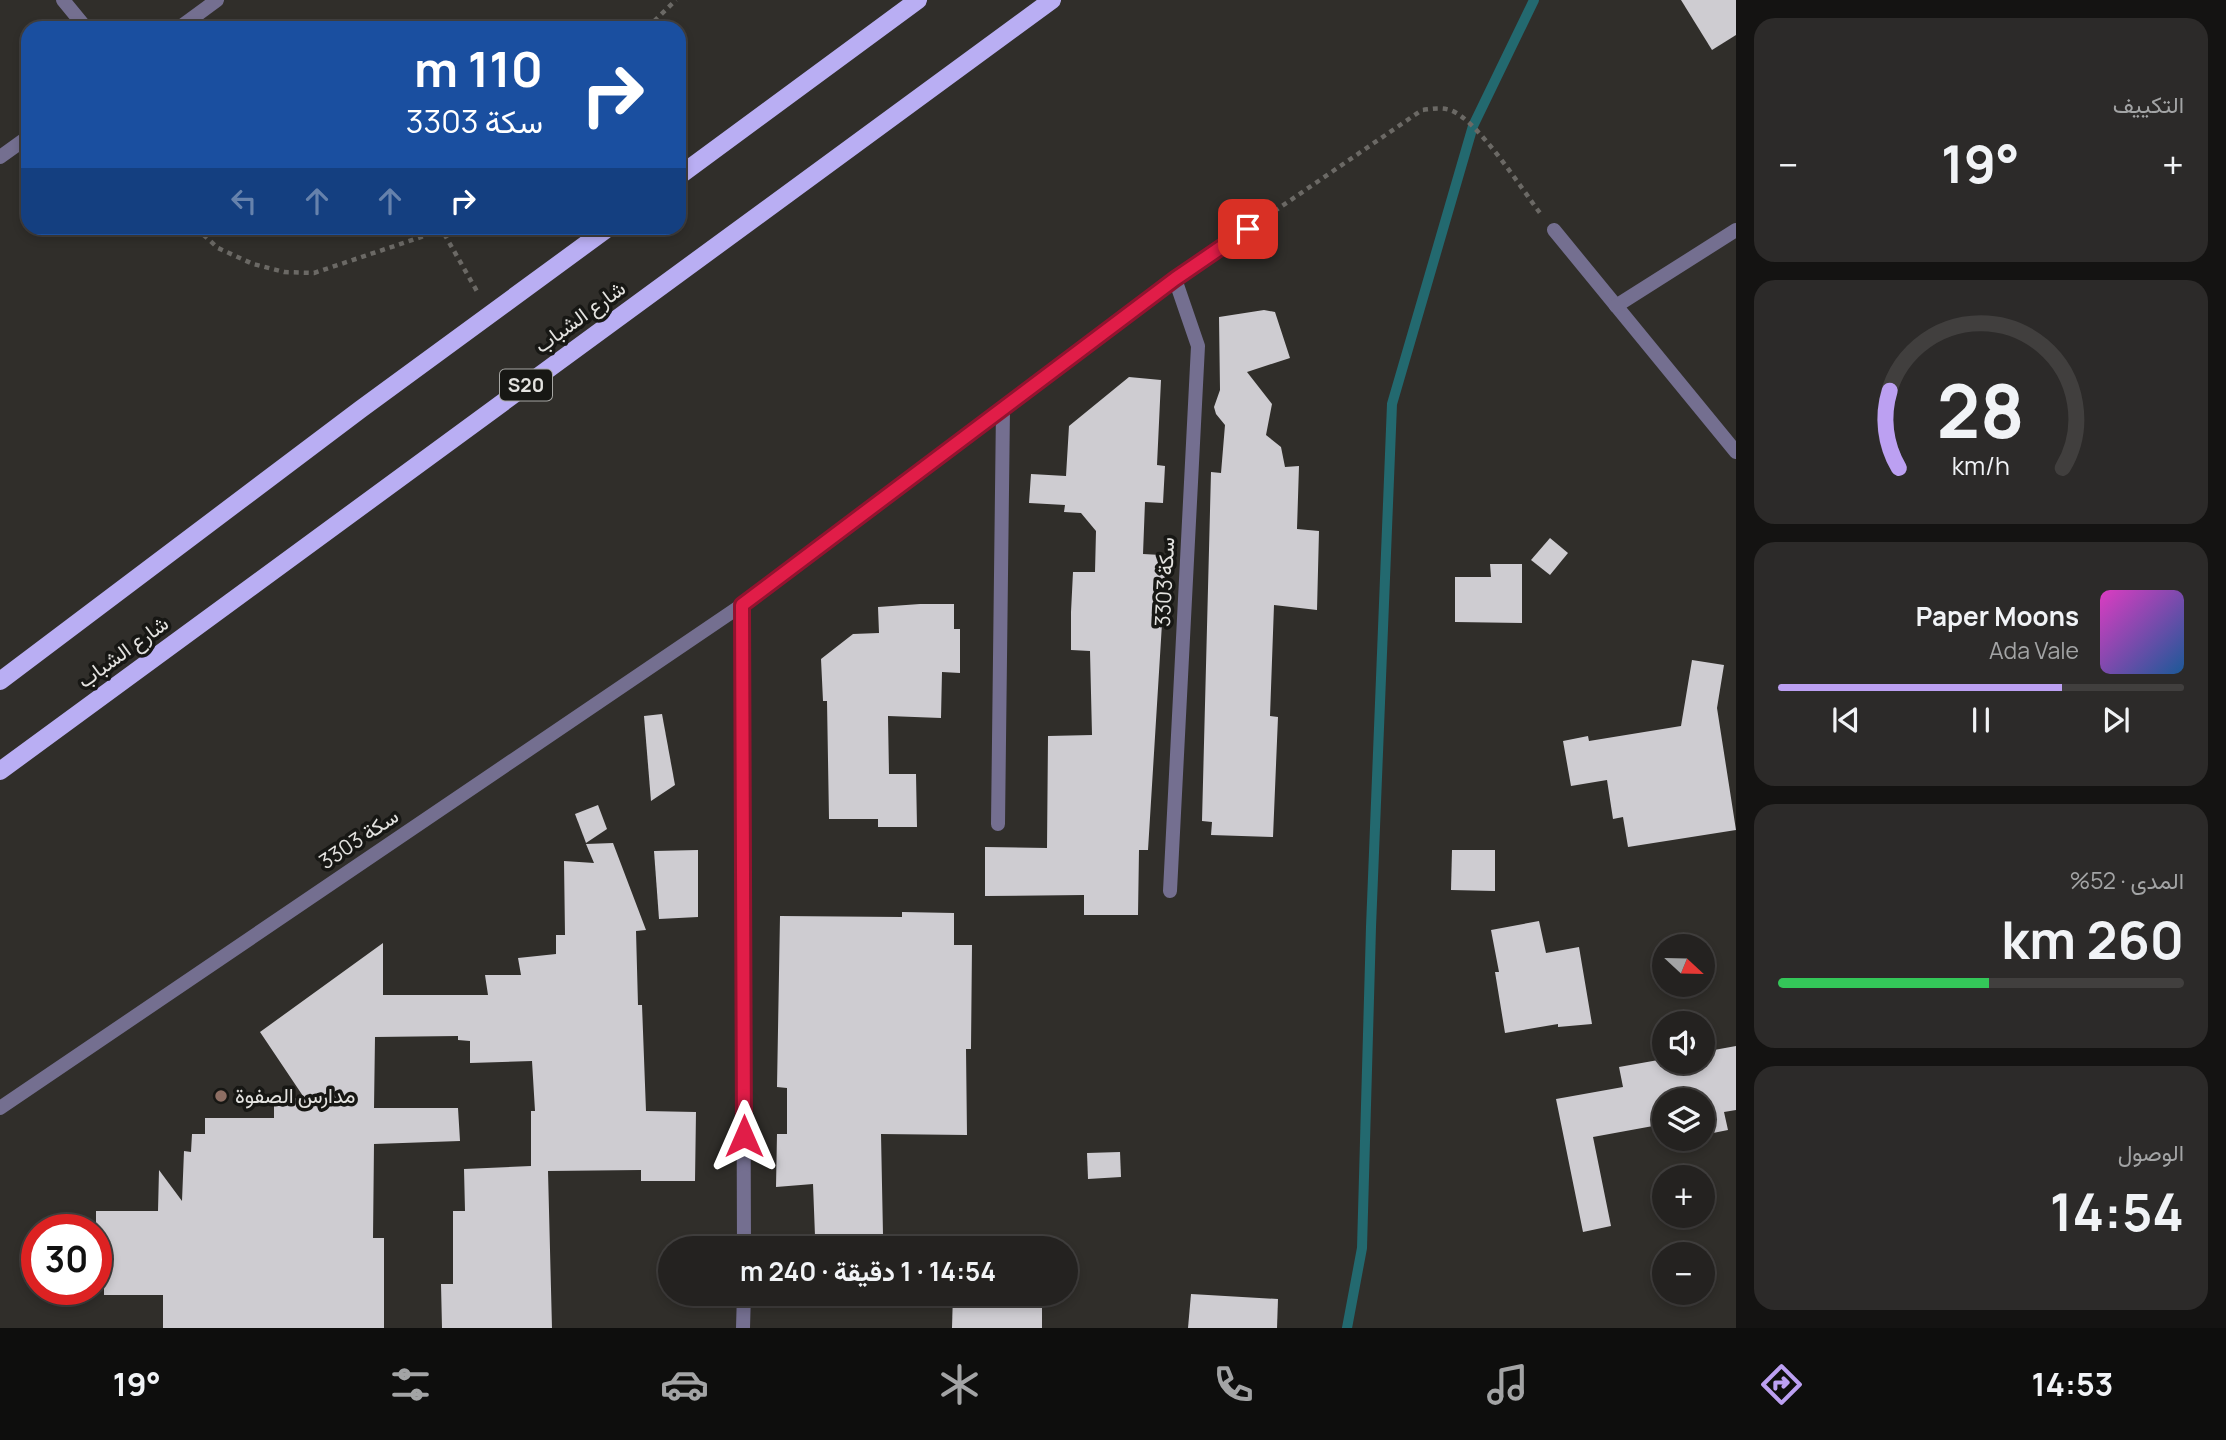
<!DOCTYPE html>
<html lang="ar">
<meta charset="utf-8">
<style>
body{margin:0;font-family:Manrope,Vazirmatn,sans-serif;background:#2c2a29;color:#f1f3f6;direction:rtl;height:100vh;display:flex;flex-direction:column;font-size:26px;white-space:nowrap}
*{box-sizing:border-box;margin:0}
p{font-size:23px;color:#a3a4a5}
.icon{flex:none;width:38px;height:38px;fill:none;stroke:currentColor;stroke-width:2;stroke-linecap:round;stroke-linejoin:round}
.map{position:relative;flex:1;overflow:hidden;direction:ltr}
.drawer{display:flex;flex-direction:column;gap:18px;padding:18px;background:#141312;width:490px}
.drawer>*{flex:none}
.top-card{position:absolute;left:21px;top:21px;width:665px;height:214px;border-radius:21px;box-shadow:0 4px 10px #0003,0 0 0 2px #413f3e;direction:rtl;background:#1a4fa0;color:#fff;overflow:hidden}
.needle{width:46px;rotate:112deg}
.tools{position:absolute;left:1652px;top:934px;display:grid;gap:14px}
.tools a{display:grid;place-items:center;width:63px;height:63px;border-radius:50%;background:#242220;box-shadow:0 4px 10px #0003,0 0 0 2px #413f3e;font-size:35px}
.speed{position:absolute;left:21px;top:1214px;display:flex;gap:14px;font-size:35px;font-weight:700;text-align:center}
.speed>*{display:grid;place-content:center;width:91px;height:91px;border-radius:50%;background:#242220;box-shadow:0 4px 10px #0003,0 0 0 2px #413f3e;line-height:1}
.speed .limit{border:10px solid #d22;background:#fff;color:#111}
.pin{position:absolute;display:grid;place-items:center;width:60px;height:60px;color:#fff;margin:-30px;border-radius:14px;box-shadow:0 4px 10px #0006}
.me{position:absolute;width:77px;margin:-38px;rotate:0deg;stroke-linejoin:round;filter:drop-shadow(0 0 5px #0008)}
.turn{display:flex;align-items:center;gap:24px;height:147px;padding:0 28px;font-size:32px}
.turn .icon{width:91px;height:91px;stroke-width:2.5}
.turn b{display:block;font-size:49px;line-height:60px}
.lanes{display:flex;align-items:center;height:66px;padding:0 28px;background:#0003;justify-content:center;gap:35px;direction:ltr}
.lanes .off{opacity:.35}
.big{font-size:52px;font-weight:700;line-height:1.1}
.drawer .tile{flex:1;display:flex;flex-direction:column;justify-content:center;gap:10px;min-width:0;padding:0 24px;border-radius:21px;background:#2c2a29}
.drawer .dial{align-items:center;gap:0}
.dial svg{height:182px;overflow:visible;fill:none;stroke:#413f3e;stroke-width:7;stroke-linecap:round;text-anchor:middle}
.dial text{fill:#f1f3f6;stroke:none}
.song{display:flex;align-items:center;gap:21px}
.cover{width:84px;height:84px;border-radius:10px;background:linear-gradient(135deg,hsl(310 70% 55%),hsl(210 70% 35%))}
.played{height:7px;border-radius:4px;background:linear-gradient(90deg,#bca0f2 70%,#413f3e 70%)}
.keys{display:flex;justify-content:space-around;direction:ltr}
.heat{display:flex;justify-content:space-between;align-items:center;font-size:38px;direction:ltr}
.charge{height:10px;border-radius:5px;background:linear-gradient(90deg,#34c759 52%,#413f3e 0)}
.trip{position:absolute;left:658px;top:1236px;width:420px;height:70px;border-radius:35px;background:#242220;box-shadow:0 4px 10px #0003,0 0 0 2px #413f3e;font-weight:700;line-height:70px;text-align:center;direction:rtl}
.tabs{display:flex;height:112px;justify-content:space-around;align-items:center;background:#0e0e0d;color:#a3a4a5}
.tabs .icon{width:49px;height:49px}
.tabs .on{color:#bca0f2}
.tabs b{font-size:32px;color:#f1f3f6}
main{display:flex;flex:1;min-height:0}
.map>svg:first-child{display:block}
</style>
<main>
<section class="drawer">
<div class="tile"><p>التكييف</p>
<div class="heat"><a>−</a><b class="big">19°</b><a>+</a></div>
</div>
<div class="tile dial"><svg viewBox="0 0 100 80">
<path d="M14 69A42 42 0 1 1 86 69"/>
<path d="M14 69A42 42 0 0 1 10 35" stroke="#bca0f2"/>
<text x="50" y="56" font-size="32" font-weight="700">28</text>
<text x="50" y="72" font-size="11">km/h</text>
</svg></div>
<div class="tile">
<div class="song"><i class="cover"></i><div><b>Paper Moons</b><p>Ada Vale</p></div></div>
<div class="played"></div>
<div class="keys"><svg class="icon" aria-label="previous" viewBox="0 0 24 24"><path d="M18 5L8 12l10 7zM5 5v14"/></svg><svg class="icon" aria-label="pause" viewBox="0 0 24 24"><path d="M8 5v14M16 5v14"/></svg><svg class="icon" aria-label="next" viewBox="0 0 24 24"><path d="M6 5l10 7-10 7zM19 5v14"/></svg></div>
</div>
<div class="tile"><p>المدى · 52%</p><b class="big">260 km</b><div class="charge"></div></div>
<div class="tile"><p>الوصول</p><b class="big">14:54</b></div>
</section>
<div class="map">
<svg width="1736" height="1328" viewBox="0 0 1736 1328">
<rect width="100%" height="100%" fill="#302e2a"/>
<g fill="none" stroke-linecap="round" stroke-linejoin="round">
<path stroke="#23696f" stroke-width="10" d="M1347,1328L1362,1248L1371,927L1392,404L1473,126L1534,0"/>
</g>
<g fill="#ceccd1">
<path d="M1681,0H1736V35L1712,50Z"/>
<path d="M1264,310L1275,312L1290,358L1247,372L1272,404L1266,435L1281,447L1285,467L1299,466L1297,529L1319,531L1317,610L1274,605L1270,716L1278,717L1273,837L1211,835L1212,822L1202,821L1211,472L1221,473L1225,425L1216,414L1214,407L1220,390L1219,317Z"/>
<path d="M1129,377L1161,380L1157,465L1165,466L1163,503L1145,502L1143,554L1161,555L1162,575H1165L1148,850H1139L1138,915H1084V895L985,896V847L1047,848L1048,736L1092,735L1090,651L1071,650V612L1073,572H1095L1096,531L1081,513L1064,512L1065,505L1029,503L1031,474L1066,476L1069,426Z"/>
<path d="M1550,538L1568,553L1550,575L1531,560Z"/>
<path d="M1490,564H1522V623L1455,622V577H1491Z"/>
<path d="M920,604H954V629H960V673L942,672L941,718L888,716L889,774H916L917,827H878V819H829L827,701H823L821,659L853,634L879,633L878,607Z"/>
<path d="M1692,660L1724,665L1717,708L1736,830L1628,847L1623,817L1613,819L1607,780L1571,786L1563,741L1588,736L1589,741L1681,726Z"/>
<path d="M662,714L675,785L651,801L644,716Z"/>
<path d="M598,805L607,829L586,843L575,814Z"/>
<path d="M613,843L646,930L636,931L638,1005H642L646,1111L696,1112L695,1181H641V1170L548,1171L552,1328H442L441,1284H453V1211H465L464,1169L531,1166V1111H535L532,1061L470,1063V1041L458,1040V1036L375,1037L374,1108H458L460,1141L374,1144L373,1238H384V1328H163V1295H104V1271H96V1211H158L159,1170L182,1201L184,1151L191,1152L192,1134H205V1118H274V1097L305,1099L260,1032L383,943V995H488L485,975H521L518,958L556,954V935H565L564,861L594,863L586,844Z"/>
<path d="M698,850V917L659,919L654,851Z"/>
<path d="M1452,850H1495V891L1451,890Z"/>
<path d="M902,912L954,913V945H972L971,1049H966L967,1135L881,1134L883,1235L815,1236L813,1184L776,1187L777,1134H787V1088L777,1087L780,916L902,917Z"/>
<path d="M1539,921L1546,953L1579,947L1592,1024L1558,1027V1024L1505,1033L1495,972H1499L1491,930Z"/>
<path d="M1736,1046V1110L1724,1112L1728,1130L1703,1135V1101H1664V1124L1593,1137L1611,1226L1583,1232L1556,1099L1623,1087L1619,1067L1664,1059V1062H1703V1052Z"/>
<path d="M1120,1152L1121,1177L1088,1179L1087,1153Z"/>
<path d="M953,1293H1042V1328H952Z"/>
<path d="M1191,1294L1278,1299L1277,1328H1188Z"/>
</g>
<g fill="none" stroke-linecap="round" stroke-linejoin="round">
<g stroke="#6b6965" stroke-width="4.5" stroke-dasharray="5 5" stroke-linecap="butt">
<path d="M647,28L676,0"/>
<path d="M1266,217L1422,110C1432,109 1440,107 1450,110C1477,119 1521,188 1540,213"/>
<path d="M196,228L218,248L253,264L284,272L314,273L442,230L478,293"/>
</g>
<g stroke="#746f90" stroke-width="14">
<path d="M63,0L86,28"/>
<path d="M179,28L217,0"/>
<path d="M0,157L28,137"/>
<path d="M1554,230L1736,452"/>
<path d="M1616,306L1736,230"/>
<path d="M742,605L744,1248"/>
<path d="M998,824L1003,408"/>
<path d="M1170,891L1198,346L1175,279"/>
<path d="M0,1108L742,605L1175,279L1248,230"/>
<path d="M743,1328L744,1293"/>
</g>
<g stroke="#b9aef3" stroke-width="18">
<path d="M679,176L918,0"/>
<path d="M0,681L361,409L608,228"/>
<path d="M0,771L1052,0"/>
</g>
</g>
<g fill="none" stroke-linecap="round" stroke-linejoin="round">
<defs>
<path id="route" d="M744,1136L742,605L1175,279L1248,229"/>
</defs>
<use href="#route" stroke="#92132f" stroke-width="18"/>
<use href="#route" stroke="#e11d48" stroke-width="12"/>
</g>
<circle fill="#8d6e63" stroke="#171714" stroke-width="2.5" cx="221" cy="1096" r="7"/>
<g text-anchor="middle" stroke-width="7" stroke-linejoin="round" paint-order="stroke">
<rect fill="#171714" stroke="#a6a6a3" stroke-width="2" x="500" y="369.5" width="52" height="31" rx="5"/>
<g font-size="19" font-weight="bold" fill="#e4e3e0">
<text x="526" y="392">S20</text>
</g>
<g font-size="21" fill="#e4e3e0" stroke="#171714">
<text transform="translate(580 317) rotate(-36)" y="7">شارع الشباب</text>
<text transform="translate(1165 582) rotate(-87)" y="7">سكة 3303</text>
<text transform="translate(123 652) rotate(-36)" y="7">شارع الشباب</text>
<text transform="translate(359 839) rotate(-34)" y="7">سكة 3303</text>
</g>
<g font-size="21" fill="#e4e3e0" stroke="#171714" text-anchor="start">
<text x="235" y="1103">مدارس الصفوة</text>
</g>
</g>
</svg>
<div class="tools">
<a><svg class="needle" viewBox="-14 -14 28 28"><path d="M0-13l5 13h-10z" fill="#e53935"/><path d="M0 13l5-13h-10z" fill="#a3a4a5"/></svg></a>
<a><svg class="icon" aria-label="sound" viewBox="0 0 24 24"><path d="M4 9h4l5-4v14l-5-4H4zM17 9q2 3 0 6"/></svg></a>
<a><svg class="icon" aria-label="layers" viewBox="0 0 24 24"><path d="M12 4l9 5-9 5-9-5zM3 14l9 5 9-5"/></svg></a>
<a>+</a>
<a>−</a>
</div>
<div class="speed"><div class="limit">30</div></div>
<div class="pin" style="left:1248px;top:229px;background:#d93025"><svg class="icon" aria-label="arrive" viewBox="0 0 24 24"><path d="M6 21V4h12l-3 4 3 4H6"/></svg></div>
<svg class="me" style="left:744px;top:1136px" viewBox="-20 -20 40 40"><path d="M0-17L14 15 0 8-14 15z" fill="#e11d48" stroke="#fff" stroke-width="4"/></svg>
<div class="trip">14:54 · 1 دقيقة · 240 m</div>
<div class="top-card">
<div class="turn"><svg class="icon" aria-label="right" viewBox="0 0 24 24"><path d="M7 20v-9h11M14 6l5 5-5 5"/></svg><div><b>110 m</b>سكة 3303</div></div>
<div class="lanes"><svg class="icon off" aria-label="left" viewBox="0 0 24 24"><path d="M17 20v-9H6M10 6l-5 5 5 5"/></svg><svg class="icon off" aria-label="ahead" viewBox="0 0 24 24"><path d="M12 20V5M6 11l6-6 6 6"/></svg><svg class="icon off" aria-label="ahead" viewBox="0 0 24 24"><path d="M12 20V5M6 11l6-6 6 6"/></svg><svg class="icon" aria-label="right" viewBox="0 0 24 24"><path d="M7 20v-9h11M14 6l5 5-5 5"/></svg></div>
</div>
</div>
</main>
<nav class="tabs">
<b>14:53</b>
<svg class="icon on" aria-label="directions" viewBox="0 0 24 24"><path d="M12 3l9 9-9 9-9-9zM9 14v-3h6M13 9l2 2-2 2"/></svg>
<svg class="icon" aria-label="music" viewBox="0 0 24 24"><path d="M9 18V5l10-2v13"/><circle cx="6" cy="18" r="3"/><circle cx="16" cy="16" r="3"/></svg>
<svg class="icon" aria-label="phone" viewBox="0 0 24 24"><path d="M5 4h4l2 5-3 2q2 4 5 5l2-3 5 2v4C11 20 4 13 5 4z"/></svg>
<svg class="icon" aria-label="climate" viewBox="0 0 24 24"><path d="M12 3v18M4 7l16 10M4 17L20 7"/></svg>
<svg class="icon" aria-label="car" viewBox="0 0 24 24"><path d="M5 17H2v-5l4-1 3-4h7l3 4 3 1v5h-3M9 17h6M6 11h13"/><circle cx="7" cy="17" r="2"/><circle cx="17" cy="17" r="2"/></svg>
<svg class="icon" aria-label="filters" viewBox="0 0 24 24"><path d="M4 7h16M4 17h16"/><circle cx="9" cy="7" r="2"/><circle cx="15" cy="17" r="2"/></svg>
<b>19°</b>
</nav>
